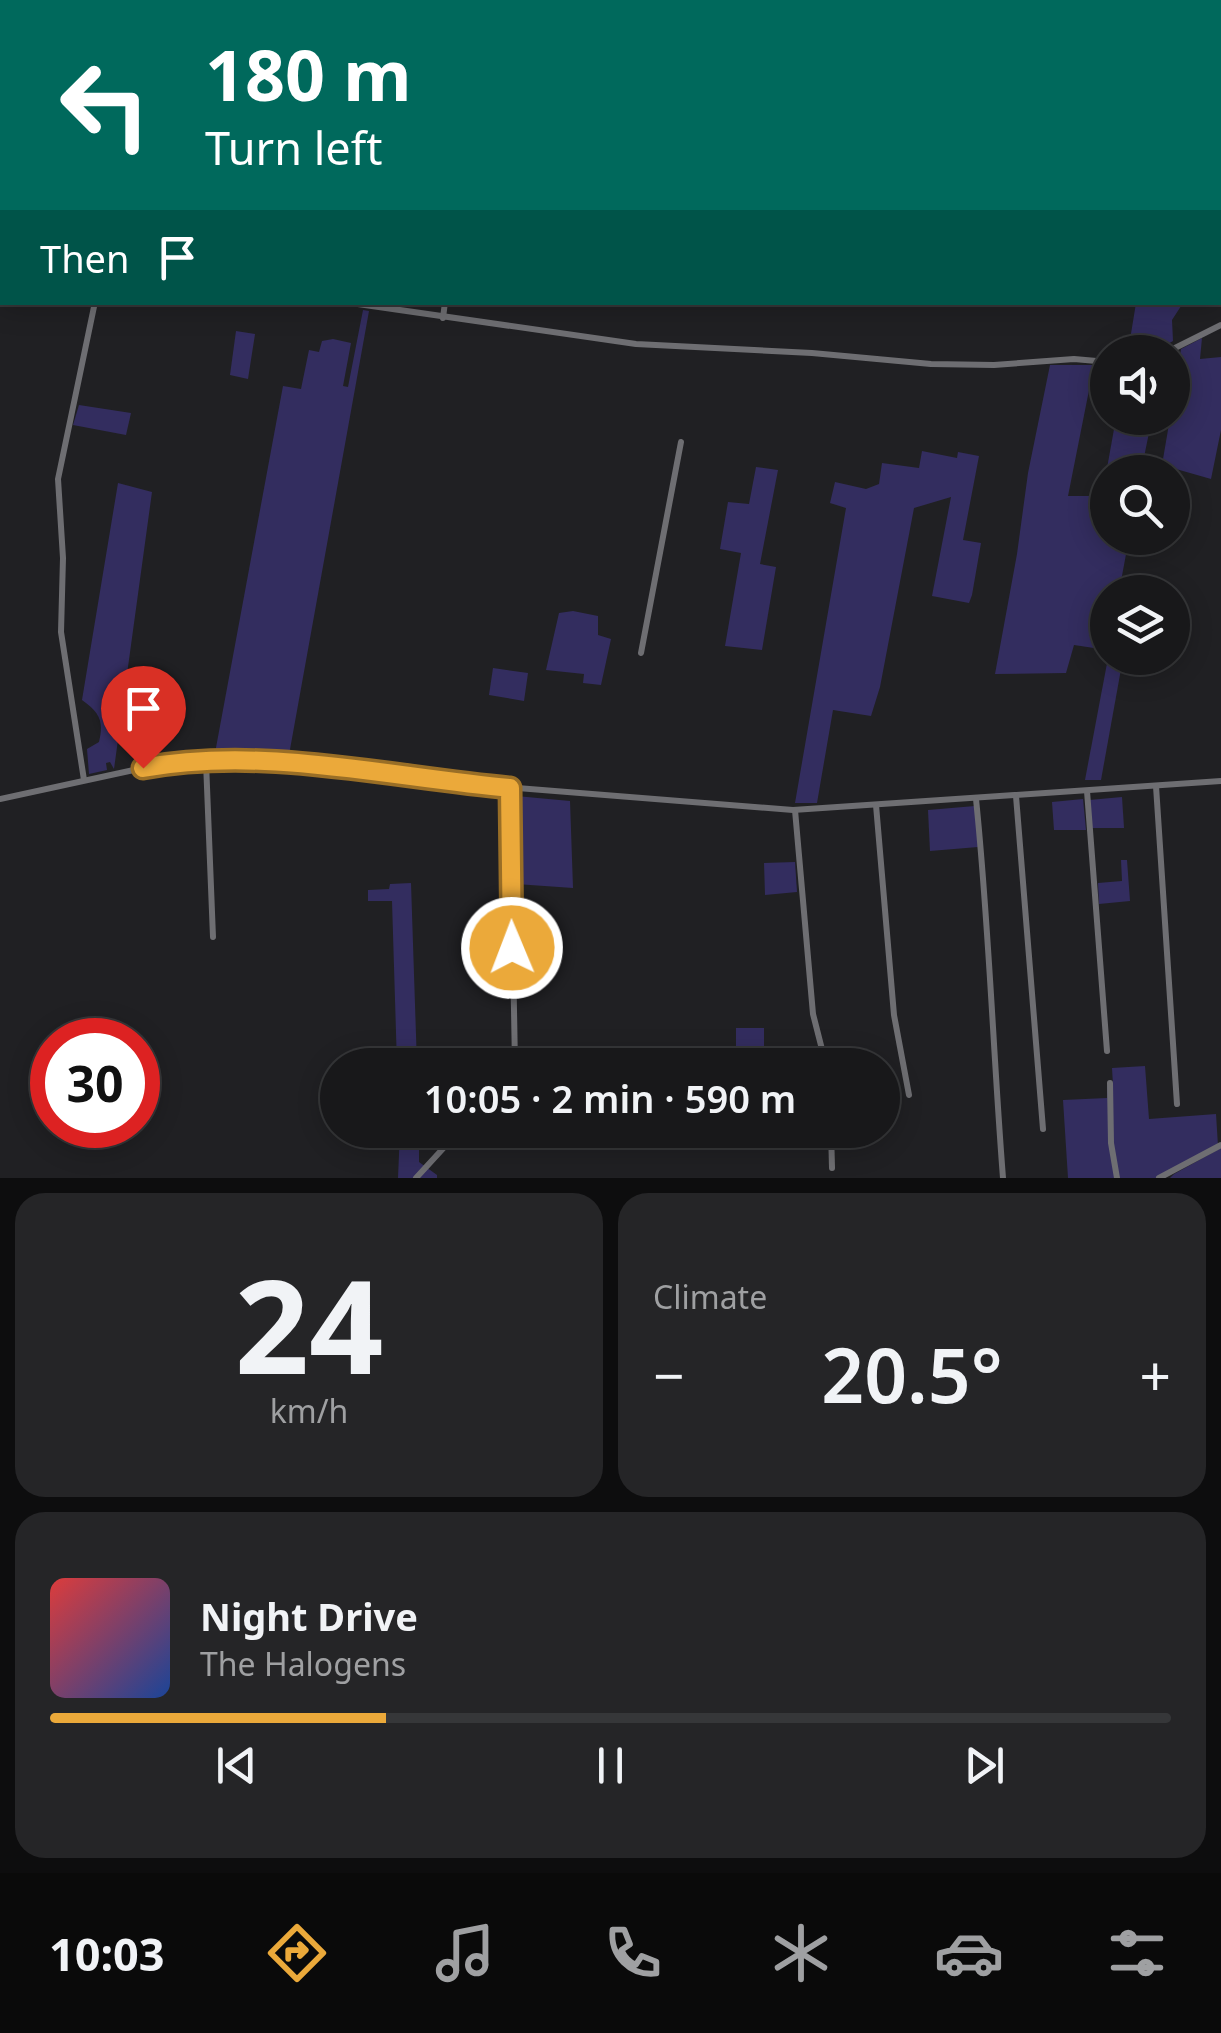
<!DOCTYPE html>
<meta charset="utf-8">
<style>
body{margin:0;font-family:"Noto Sans",sans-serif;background:#252527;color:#f1f3f6;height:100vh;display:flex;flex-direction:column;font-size:38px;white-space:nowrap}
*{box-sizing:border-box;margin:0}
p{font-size:32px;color:#9fa0a2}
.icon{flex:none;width:55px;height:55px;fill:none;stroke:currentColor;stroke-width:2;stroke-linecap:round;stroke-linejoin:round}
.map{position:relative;height:1178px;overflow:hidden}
.details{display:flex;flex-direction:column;gap:15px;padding:15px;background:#0d0d0e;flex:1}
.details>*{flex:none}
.top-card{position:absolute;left:0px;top:0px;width:1222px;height:305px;box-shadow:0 5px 25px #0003,0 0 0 2px #363739;background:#00695c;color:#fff;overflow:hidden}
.fabs{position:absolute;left:1090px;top:335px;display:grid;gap:20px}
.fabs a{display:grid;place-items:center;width:100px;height:100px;border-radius:50%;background:#18181a;box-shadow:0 5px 25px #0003,0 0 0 2px #363739;font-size:50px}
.speed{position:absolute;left:30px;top:1018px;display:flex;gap:20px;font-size:50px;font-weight:700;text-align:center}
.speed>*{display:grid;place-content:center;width:130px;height:130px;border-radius:50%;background:#18181a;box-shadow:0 5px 25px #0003,0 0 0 2px #363739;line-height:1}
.speed .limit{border:15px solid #d22;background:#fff;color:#111}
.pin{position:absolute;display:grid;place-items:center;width:85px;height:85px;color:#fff;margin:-102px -42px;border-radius:50% 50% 50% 0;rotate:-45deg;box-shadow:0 0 10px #0007}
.pin .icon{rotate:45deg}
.me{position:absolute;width:110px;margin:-55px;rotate:359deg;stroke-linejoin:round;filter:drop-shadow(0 0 8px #0008)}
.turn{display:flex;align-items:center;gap:35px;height:210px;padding:0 40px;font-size:45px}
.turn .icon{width:130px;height:130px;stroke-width:2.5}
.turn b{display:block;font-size:70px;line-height:85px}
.then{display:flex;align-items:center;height:95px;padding:0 40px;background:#0003;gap:20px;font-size:38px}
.big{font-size:75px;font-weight:600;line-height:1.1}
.details .tile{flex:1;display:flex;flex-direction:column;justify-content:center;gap:15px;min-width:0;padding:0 35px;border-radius:30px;background:#252527}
.details .dial{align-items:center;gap:0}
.dial b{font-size:130px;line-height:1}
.song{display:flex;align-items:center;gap:30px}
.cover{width:120px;height:120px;border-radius:15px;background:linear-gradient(135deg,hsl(0 70% 55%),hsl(220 70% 35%))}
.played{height:10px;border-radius:5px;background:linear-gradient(90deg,#eba93a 30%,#363739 30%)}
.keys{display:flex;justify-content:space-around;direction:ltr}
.heat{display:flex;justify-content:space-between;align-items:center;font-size:55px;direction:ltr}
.details .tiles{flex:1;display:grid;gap:15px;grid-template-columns:1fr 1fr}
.tile:last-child{grid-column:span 2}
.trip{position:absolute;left:320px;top:1048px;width:580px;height:100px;border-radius:50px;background:#18181a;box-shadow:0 5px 25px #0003,0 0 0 2px #363739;font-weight:600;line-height:100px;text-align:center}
.menu{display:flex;height:160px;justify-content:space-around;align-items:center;background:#0a0a0a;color:#9fa0a2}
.menu .icon{width:70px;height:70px}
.menu .on{color:#eba93a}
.menu b{font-size:45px;color:#f1f3f6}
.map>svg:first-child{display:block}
</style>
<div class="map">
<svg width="1221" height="1178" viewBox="0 0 1221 1178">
<rect width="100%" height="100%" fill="#202023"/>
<g fill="#332d5f">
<path d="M1136,303H1183L1172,320L1173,341L1154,352H1128Z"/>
<path d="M363,310L369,311L289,755L215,753L283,386L301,389L309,350L319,352L322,341L333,339L351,343L343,386L348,387Z"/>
<path d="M236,331L255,334L248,379L230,375Z"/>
<path d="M1202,338L1200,359L1221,357V430L1211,479L1162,465L1170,418H1172L1181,349Z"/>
<path d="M1050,365H1094L1068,496H1102L1116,418H1152L1141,472H1108V538H1129L1119,592H1108L1107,650L1074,645L1066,673L995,674L1017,554L1028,473Z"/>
<path d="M79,405L131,413L126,435L73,425Z"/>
<path d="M922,451L957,458L958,452L979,456L963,540L981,543L972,595L969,603L932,596L951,497L914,508L880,687L871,716L833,710L817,803H795L846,508L830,503L835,482L866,489L879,484L882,463L919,468Z"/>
<path d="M756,467L778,470L760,564L776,567L762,650L725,646L741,553L720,549L728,502L749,504Z"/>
<path d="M118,483L152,492L114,769L110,762L106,763L107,770L89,774L87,749L99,742C104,721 100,713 82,700Z"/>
<path d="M573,611L598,616V635L611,639L601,685L583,683L584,674L546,670L559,613Z"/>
<path d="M1108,658H1123L1101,780H1085Z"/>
<path d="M493,668L528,673L524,701L489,695Z"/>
<path d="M516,796L570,801L573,888L516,884Z"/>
<path d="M1122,797L1124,828H1092L1089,800Z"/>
<path d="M1083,799L1086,830H1054L1052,802Z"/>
<path d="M975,806L978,847L930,851L928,810Z"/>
<path d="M1121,860H1127L1130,901L1099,904L1098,883L1122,881Z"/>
<path d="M795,862L797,892L765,895L764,863Z"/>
<path d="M411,883L417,1065H397L392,901H368V890L389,889L390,884Z"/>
<rect x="736" y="1028" width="28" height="37"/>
<path d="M1145,1066L1149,1119L1216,1114L1218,1146L1158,1178H1068L1063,1100L1107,1098V1086L1113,1085L1112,1068Z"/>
<path d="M400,1130H419V1162L437,1175V1178H398Z"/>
<path d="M1221,1148V1178H1170L1174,1174Z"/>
</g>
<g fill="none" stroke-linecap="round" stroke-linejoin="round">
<g stroke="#6e6e72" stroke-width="6">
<path d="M45,2V0"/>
<path d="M149,2V0"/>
<path d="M499,2V0"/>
<path d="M610,2L611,0"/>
<path d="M344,302L636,344L812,353L931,364L994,365L1074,359L1108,362"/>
<path d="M443,318L445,302"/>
<path d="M1167,352L1221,325"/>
<path d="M641,653L681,442"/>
<path d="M206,762L213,937"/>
<path d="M84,780L61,632L63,558L58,479L95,302"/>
<path d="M1156,786L1177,1104"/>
<path d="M510,788L515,1065"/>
<path d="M1087,791L1107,1051"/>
<path d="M1016,796L1043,1129"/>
<path d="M0,799L143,768L210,761L297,764L480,785L793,810L1221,781"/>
<path d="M976,799C989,925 993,1051 1003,1178"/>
<path d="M876,805L894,1015L909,1095"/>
<path d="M795,810L813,1014L826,1065"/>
<path d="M1110,1083L1111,1143L1117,1178"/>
<path d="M831,1130L832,1168"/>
<path d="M416,1178L460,1130"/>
<path d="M1159,1178L1221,1145"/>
</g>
</g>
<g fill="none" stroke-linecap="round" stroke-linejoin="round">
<defs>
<path id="route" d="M143,768C263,746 389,777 510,788L512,948"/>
</defs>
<use href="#route" stroke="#996e26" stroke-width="25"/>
<use href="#route" stroke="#eba93a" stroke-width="18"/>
</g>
</svg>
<div class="fabs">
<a><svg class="icon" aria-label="sound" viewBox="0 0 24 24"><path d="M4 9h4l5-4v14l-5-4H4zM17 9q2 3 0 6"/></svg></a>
<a><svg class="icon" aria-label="search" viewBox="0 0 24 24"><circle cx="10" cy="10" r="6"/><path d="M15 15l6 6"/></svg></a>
<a><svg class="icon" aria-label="layers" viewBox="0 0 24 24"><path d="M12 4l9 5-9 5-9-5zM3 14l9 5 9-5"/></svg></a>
</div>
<div class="speed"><div class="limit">30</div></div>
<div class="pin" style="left:143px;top:768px;background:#d93025"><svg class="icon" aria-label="arrive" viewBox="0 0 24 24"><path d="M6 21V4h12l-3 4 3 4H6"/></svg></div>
<svg class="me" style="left:512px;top:948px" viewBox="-20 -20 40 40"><circle r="17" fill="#eba93a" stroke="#fff" stroke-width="3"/><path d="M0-11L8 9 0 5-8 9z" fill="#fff"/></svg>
<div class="trip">10:05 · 2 min · 590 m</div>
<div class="top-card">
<div class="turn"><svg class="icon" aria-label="left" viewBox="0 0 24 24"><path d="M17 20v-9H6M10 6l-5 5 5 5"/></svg><div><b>180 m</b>Turn left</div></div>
<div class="then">Then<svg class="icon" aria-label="arrive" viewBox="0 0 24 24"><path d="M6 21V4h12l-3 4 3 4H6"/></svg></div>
</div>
</div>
<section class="details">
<div class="tiles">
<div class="tile dial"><b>24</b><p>km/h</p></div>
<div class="tile"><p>Climate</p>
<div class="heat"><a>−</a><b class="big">20.5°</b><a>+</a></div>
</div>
<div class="tile">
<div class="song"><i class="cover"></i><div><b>Night Drive</b><p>The Halogens</p></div></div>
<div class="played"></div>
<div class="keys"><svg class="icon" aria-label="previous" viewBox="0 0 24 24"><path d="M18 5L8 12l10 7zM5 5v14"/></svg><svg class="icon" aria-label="pause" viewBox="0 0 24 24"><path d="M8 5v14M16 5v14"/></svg><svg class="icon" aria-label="next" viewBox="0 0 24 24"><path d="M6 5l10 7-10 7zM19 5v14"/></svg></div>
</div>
</div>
</section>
<nav class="menu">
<b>10:03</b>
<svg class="icon on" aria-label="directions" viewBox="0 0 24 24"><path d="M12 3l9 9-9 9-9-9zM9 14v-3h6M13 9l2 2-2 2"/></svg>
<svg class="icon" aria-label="music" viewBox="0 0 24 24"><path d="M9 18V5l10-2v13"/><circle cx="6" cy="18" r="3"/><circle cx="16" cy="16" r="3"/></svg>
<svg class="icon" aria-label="phone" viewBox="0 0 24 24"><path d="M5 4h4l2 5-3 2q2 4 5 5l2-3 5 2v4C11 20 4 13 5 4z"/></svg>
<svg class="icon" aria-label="climate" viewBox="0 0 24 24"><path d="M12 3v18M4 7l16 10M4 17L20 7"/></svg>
<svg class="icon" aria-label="car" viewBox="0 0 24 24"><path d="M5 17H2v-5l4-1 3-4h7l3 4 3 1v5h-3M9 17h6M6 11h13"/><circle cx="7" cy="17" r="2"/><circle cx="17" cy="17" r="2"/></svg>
<svg class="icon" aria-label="filters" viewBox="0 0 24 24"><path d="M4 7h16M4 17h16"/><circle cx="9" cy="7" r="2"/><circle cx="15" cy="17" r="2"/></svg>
</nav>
